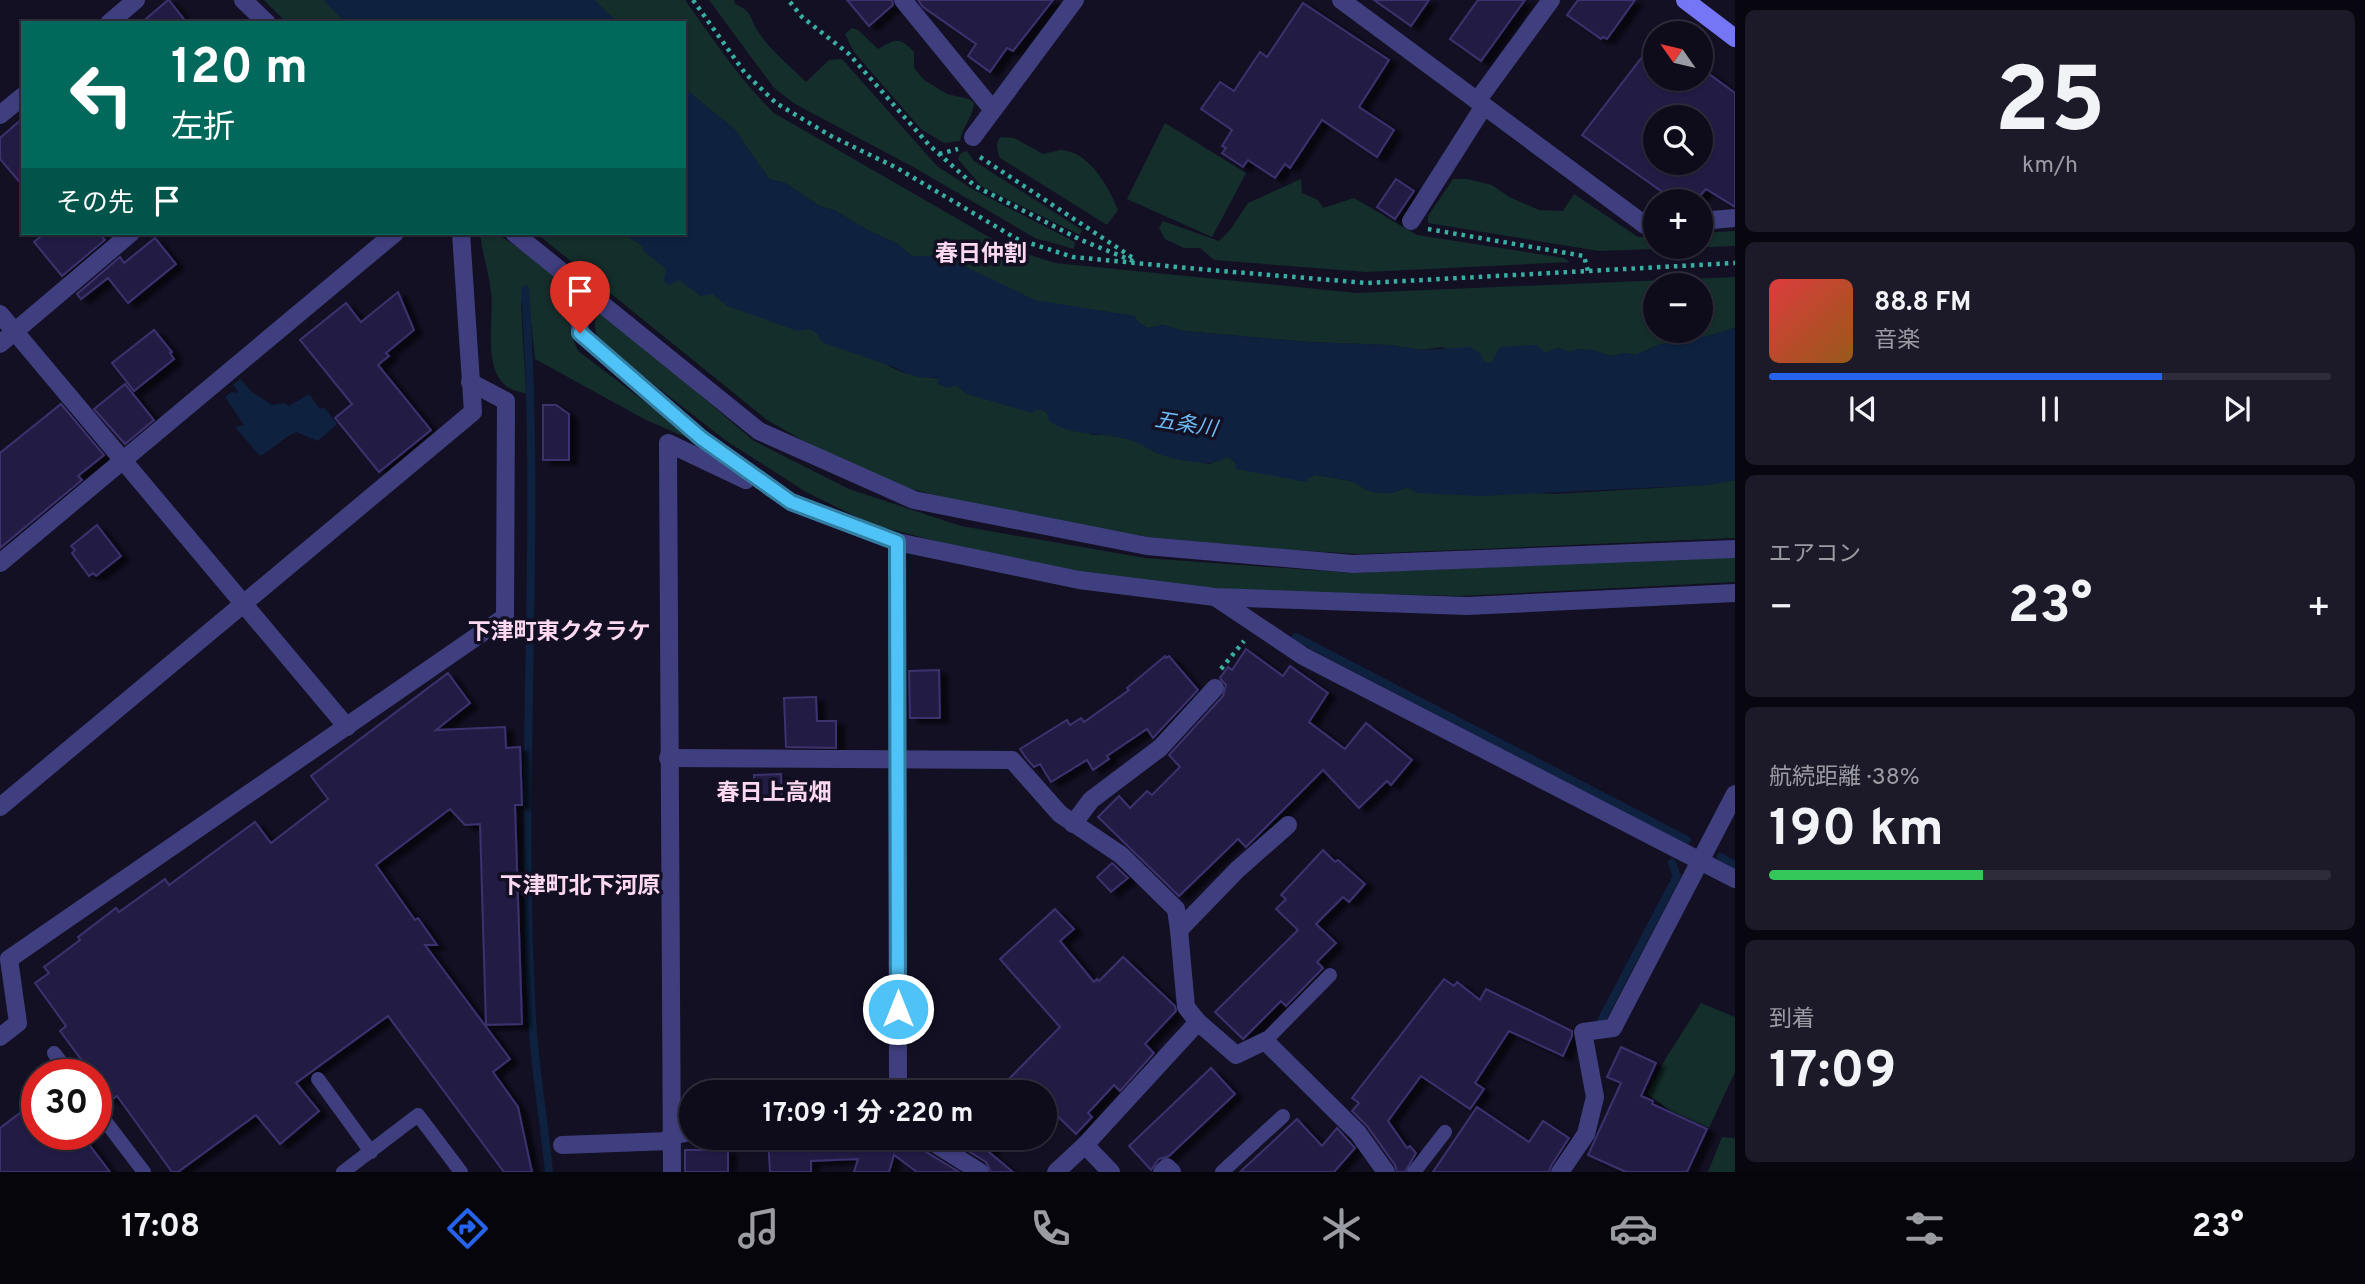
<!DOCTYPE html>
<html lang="ja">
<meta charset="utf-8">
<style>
body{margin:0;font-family:Overpass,"Noto Sans JP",sans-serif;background:#1c1a28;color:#f1f3f6;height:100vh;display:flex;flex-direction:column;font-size:26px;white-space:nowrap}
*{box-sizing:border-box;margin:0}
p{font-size:23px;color:#9b9ba3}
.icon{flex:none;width:38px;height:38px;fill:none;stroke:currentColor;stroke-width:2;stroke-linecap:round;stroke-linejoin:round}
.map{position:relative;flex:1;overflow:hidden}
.sheet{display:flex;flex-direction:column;gap:10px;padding:10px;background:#08070f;width:630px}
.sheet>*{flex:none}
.hud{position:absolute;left:21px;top:21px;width:665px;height:214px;border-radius:0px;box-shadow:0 2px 5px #0004,0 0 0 2px #2e2c3a;background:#00695c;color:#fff;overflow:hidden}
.needle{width:46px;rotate:304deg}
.buttons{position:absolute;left:1643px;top:21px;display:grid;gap:14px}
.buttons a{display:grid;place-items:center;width:70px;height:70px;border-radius:50%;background:#0e0c1b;box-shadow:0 2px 5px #0004,0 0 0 2px #2e2c3a;font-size:35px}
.speed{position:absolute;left:21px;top:1059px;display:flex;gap:14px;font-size:35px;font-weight:700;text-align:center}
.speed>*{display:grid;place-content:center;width:91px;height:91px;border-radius:50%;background:#0e0c1b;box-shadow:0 2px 5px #0004,0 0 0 2px #2e2c3a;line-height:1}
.speed .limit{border:10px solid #d22;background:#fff;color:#111}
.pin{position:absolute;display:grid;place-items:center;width:60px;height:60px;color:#fff;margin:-72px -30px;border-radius:50% 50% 50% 0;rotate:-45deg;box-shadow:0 0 7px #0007}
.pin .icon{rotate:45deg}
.me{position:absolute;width:77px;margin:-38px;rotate:0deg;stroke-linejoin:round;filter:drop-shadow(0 0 5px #0008)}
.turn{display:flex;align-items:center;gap:24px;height:147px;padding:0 35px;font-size:32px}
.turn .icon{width:91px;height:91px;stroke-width:2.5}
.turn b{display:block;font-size:49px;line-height:60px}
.then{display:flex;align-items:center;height:66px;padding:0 35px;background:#0003;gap:14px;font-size:26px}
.big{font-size:52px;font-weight:700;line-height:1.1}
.sheet .widget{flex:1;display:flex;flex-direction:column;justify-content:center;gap:10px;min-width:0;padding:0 24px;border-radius:10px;background:#1c1a28}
.sheet .dial{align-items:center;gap:0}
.dial b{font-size:91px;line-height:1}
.song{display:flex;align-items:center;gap:21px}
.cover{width:84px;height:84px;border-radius:10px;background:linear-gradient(135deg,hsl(0 70% 55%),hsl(30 70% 35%))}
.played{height:7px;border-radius:4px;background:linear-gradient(90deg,#2563eb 70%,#2e2c3a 70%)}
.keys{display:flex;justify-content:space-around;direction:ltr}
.heat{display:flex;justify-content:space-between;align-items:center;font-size:38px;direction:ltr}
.charge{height:10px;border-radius:5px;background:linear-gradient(90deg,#34c759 38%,#2e2c3a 0)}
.trip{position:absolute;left:679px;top:1080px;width:378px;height:70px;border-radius:35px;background:#0e0c1b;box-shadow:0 2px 5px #0004,0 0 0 2px #2e2c3a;font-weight:700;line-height:70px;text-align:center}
.dock{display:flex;height:112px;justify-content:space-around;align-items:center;background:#06050b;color:#9b9ba3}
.dock .icon{width:49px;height:49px}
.dock .active{color:#2563eb}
.dock b{font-size:32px;color:#f1f3f6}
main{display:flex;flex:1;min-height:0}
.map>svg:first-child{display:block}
</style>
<main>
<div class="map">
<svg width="1735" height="1172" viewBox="0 0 1735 1172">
<defs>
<filter id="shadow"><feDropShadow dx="8" dy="4.5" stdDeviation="2" flood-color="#0009"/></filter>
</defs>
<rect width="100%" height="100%" fill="#131024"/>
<g fill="#142e2c" fill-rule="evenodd">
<path d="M264,0H324L346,23H287Z"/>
<path d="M594,0H685C713,39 740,80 774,113L1008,248L1055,263L1357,293L1735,277V328L1693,340L1658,345L1636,355L1625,353L1612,356L1595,351L1578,349L1571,352L1557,348L1546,353L1487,364L1442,347L1421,350L1390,345L1309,342L1183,331L1163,325L1148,328L1139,323L1134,316L1034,301L925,257L912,256L896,243L869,231L834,210L819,206L785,183L769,179L735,130L684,88V23H618ZM1656,285H1701V331H1656Z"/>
<path d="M709,0H734L735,4C754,12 749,19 759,33C770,50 792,68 806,82L829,60L842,59L937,166L972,189L1075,242L1074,249L1035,238L915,168L795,104L774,88Z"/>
<path d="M852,28L858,30L878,49C896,39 899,36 914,52V68L924,80L947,94L969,99L974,103C973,117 962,127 960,141L944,143L921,129L854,52L845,34Z"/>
<path d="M1165,123L1246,173L1212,237L1127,199Z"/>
<path d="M1000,137L1014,138L1043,154C1049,153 1055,151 1060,150C1089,150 1109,188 1118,210L1107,225L1000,158C997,150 995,145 1000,137Z"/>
<path d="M967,151L974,161L1082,230L1080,235L981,186L958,159L961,153Z"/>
<path d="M1301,179L1302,193L1318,200L1323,208L1354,198L1417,235L1564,258L1570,262L1366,272L1214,260L1200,248H1184L1165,239L1159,228L1163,221L1219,241L1230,230L1248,203Z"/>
<path d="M1453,179H1467L1492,185L1509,197L1539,210L1563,211L1574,194L1638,237L1655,236L1656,247H1701V233L1735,231V246L1599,251L1428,223V216Z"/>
<path d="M480,233H496L542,264L564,284L571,334L578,351L701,444L644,419L535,359L527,284L521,304L526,393C477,389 495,325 491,292C489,272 482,253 480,233Z"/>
<path d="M536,233H623L643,246V250L701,296L712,293L728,306L810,329L904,373L940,379L937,384L956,385L967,394L1042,410L1093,435H1109L1128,439L1141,443L1153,451L1165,455L1209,464L1228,457L1235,462L1310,477L1316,475L1351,481L1371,492L1393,493L1407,487L1556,494L1705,485L1735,480V538L1359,554L1276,549L1149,537L1062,524L977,506L889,483L827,454L767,420Z"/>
<path d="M598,314H605L754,441L849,489L961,526L1145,558L1352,573L1735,557V582L1460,596L1255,591L1162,584L1070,570L943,543L871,524L806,492L725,440L602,344C595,333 592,325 598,314Z"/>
<path d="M1701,1003L1735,1017V1072L1709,1128L1671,1111L1647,1094L1666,1058Z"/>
<path d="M1722,1137L1735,1138V1172H1708Z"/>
</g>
<g fill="#0e2240">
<path d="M324,0H594L618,23H346Z"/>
<path d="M684,88L735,130L769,179L785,183L819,206L834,210L869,231L896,243L912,256H943L1035,300L1134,316L1139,323L1148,328L1163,325L1183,331L1309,342L1390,345L1421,350L1470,347L1481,354L1483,360L1487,363H1491L1500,347L1536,345L1546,353L1557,348L1571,352L1578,349L1595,351L1612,356L1625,353L1636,355L1658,345L1693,340L1735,328V480L1705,485L1481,496L1417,493L1407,487L1393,493L1371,492L1351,481L1316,475L1310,477L1306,482L1236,469L1235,462L1228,457C1221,460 1214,463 1207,463C1191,462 1167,459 1153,451C1142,446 1136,440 1123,438C1099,432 1070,436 1049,421L1047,413C1041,408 1037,409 1032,413L967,394L956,385L949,388L937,384L939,379L935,377C921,380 906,374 894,367L824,343L820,340L819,335L810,329L797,331L728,306L713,294L701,296L679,280L669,285L664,281L666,269L643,250V246L623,233H684Z"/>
<path d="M240,379L252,392L272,405L284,403L289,406L309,394L320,409L324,407L337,424L318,441L296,432C282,438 273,449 260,456L235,427L244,425L225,397L232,392L236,393L238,391L233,385Z"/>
</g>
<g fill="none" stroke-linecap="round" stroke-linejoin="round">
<g stroke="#0e2240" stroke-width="8">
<path d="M525,290C542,532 518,776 532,1019C535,1070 544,1121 549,1172"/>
<path d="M1296,637L1687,840"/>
<path d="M1721,857L1735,865"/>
<path d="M1601,1021L1677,876L1672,863"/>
</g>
</g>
<g fill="#241e44" stroke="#3b316e" stroke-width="2" fill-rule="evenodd" filter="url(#shadow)">
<path d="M169,0L187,23H141L168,0Z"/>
<path d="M847,0H892L893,5L869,26Z"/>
<path d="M918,0H1053L1013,51L1007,48L990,72L968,56L976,44L923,7Z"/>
<path d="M1374,0H1429L1411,26Z"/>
<path d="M1478,0H1525L1481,61L1450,39Z"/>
<path d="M1578,0H1635L1607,39L1603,37L1601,39L1567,15Z"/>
<path d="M1303,3L1389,60L1359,107L1394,130L1377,157L1322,120L1290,168L1285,164L1275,178L1248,160L1243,167L1222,153L1226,148L1222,146L1232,130L1201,109L1220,82L1234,91L1260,52L1267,57Z"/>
<path d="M1656,39V79H1701L1705,71L1735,93V207L1706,189L1695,201H1681L1670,194L1668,196L1582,135ZM1656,117H1701V163H1656Z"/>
<path d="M23,118V186L0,159V138Z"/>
<path d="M1396,179L1414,191L1395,219L1377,207Z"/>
<path d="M45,233H99L105,240L62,276L34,242Z"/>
<path d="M155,238L176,264L128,303L108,278L81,299L77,294L120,257L124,263Z"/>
<path d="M398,292L414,330L386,353L389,356L378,365L431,430L379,472L335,418L352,404L300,340L346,303L361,322Z"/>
<path d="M154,330L172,352L170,353L174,359L134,391L112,363Z"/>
<path d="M125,384L154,420L125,444L94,409Z"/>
<path d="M61,404L104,455L78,476L82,480L0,548V453Z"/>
<path d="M543,405H556L569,414V460H543Z"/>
<path d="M97,525L121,556L96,576L93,573L89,576L72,553L75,550L71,546Z"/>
<path d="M1246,649L1283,676L1290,666L1328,693L1309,722L1345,749L1366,723L1412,760L1391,785L1387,781L1359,808L1323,770L1246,847L1238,839L1179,896L1098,817L1119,796L1130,808L1147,791L1152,795L1180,767L1169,755L1223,696L1226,685L1220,678L1228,667L1232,670Z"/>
<path d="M1165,656L1166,658L1169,656L1198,690L1153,738L1147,729L1107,756L1109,759L1093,770L1087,760L1051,782L1040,764L1034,767L1026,758L1020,749L1067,720L1070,725L1081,718L1084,722L1129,690L1127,688Z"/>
<path d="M939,670L940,718H910L909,671Z"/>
<path d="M448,673L470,703L436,730L505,727L506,748L520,747L522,805H515L522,1024L486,1025L480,824L465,825L450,809L376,865L415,920L418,918L437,945H425L510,1059L493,1072L518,1107L532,1172H504L388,1016L296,1083L319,1111L280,1144L256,1115L178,1172H172L117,1096L111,1100L96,1081V1074H92L60,1031L66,1026L35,983L49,973L44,967L80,940L78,937L116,908L119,912L165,879L169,885L255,822L271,843L328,799L311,776Z"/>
<path d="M816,697L817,721H836V748L786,747L784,698Z"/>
<path d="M781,774L782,796L754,797V775Z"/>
<path d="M1323,850L1335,862L1338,860L1365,884L1349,902L1343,897L1316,924L1336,943L1317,962L1323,968L1286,1006L1281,1001L1243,1039L1215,1012L1298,930L1276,909L1286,899L1281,895Z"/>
<path d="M1112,863L1128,878L1111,892L1097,877Z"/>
<path d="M1055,909L1074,929L1060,941L1094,982L1097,979L1099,981L1123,957L1175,1006L1176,1011L1145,1044L1154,1053L1120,1091L1114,1085L1088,1113L1092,1117L1076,1134L1045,1104V1092H1022L1008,1080L1060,1027L1000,959Z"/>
<path d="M1444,979L1454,986L1457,982L1480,1000L1486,989L1572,1031V1036L1563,1056L1509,1031L1475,1083L1484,1089L1470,1109L1421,1076L1388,1121L1407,1148L1410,1146L1416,1153L1405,1172H1397L1395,1165L1367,1126L1352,1111L1359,1103L1352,1098Z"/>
<path d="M1621,1047L1656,1063L1641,1096L1653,1101L1652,1104L1707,1129L1687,1172H1626L1588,1155L1621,1083L1607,1077Z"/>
<path d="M1211,1068L1235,1094L1169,1156L1159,1159L1151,1170L1129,1146Z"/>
<path d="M37,1100V1134H81L110,1172H0V1128Z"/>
<path d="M1477,1107L1529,1142L1543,1121L1569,1138L1551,1166L1549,1172H1433Z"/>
<path d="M1297,1119L1322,1146L1337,1128L1355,1148L1334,1172H1240Z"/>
<path d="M768,1138H915L920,1148L959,1172H917L894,1155L889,1172H854L858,1159L811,1161V1172H770Z"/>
<path d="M947,1138H999L989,1152L1013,1172H991L986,1162Z"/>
<rect x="685" y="1150" width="43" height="22"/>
</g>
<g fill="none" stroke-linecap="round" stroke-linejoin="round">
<g stroke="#38afa3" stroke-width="4.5" stroke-dasharray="3.5 5" stroke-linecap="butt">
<path d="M693,0L745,73L776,103L831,136L897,168L1017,239L1073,257L1198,269L1367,283L1735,263"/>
<path d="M790,2L802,17L849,54L929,145L975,186L1081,240L1133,261"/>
<path d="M939,154L958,149"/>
<path d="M980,157L1133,258"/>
<path d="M1428,229L1584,256L1588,271"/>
<path d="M1221,669L1244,641"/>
</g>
<g stroke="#3f3f80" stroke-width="14">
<path d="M1265,1041L1330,975"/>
<path d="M54,1053L70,1074"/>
<path d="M318,1079L371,1152"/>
<path d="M96,1109L144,1172"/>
<path d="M343,1172L418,1115L461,1172"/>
<path d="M1222,1172L1283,1116"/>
<path d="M1414,1172L1445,1132"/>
</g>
<g stroke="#3f3f80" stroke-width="18">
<path d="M243,0L267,23"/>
<path d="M903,0L993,110"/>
<path d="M1341,0L1645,225L1656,224"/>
<path d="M1477,101L1551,0"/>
<path d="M973,137L1075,0"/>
<path d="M1411,221L1484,106"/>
<path d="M1701,221L1735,218"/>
<path d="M514,233L759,431L914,500L1147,546L1353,564L1735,549"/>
<path d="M577,283L580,333L701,438L791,502L897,542L1079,580L1215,597L1467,606L1735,593"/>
<path d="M0,314L347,727"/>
<path d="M0,344L131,233"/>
<path d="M897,542L898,1092"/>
<path d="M0,563L395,233"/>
<path d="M1215,597L1303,656L1735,879"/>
<path d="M668,758L1012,760L1060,814L1121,855L1176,909L1179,930"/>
<path d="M0,807L473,412L461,233"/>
<path d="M1073,824L1091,800L1160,748L1215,688"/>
<path d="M1198,1022L1236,1055L1265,1041L1358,1133L1386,1172"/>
<path d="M0,1037L18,1023L9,959L505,617L506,401L470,382"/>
<path d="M670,1136L691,1132"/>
<path d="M926,1138L980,1172"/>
<path d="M562,1145L670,1141"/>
<path d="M1085,1145L1111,1172"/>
<path d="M672,1172L668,443L746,480"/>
<path d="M1056,1172L1085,1145L1198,1022L1186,1007L1179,930L1237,870L1288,825"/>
<path d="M1162,1172L1167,1167L1172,1172"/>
<path d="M1560,1172L1586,1134L1595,1097L1583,1032L1613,1028L1735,794"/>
</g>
<g stroke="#3f3f80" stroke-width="18">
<path d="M109,23L136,0"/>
<path d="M0,115L23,96"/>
</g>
<path stroke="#7476f6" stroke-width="18" d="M1685,0L1735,38"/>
</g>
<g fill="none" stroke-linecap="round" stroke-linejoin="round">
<defs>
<path id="route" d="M580,333L701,438L791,502L897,542L898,1009"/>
</defs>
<use href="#route" stroke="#337fa1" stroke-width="18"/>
<use href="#route" stroke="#4fc3f7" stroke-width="12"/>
</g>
<g text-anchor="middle" stroke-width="7" stroke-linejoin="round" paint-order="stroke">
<g font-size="21" font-style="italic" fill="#6bbbf5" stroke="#131024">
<text transform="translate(1186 424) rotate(9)" y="7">五条川</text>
</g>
<g font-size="23" font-weight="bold" fill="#fcd8f1" stroke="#131024">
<text x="981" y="261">春日仲割</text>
<text x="559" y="639">下津町東クタラケ</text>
<text x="774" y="800">春日上高畑</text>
<text x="580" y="893">下津町北下河原</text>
</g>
</g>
</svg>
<div class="buttons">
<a><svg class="needle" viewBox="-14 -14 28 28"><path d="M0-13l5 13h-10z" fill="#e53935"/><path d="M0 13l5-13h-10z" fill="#9b9ba3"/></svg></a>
<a><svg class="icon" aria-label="search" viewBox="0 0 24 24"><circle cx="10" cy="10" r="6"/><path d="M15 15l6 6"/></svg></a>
<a>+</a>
<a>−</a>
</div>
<div class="speed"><div class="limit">30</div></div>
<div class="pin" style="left:580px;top:333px;background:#d93025"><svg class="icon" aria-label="arrive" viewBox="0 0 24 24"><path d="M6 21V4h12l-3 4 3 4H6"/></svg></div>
<svg class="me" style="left:898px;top:1009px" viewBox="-20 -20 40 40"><circle r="17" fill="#4fc3f7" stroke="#fff" stroke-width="3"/><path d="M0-11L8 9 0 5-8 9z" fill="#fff"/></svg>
<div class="trip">17:09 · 1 分 · 220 m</div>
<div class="hud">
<div class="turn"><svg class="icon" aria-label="left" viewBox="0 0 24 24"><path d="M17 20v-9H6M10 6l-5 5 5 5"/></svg><div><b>120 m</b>左折</div></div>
<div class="then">その先<svg class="icon" aria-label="arrive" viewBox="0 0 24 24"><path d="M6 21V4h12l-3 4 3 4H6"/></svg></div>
</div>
</div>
<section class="sheet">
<div class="widget dial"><b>25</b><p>km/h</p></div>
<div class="widget">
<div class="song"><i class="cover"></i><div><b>88.8 FM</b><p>音楽</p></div></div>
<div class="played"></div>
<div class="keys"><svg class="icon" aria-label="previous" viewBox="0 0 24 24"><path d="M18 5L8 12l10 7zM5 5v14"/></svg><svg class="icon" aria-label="pause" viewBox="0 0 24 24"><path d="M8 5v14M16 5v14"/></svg><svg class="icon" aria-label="next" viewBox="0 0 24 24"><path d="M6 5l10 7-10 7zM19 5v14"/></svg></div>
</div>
<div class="widget"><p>エアコン</p>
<div class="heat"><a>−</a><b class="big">23°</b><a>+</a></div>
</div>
<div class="widget"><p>航続距離 · 38%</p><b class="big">190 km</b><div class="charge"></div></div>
<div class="widget"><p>到着</p><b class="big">17:09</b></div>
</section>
</main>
<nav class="dock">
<b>17:08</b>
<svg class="icon active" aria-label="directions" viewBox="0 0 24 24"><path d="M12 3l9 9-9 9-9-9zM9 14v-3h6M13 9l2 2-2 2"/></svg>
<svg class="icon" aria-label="music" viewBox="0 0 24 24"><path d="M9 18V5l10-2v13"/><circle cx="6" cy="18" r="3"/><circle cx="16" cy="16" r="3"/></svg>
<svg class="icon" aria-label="phone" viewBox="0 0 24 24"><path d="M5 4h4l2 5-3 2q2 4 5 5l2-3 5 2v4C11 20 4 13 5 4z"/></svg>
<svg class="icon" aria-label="climate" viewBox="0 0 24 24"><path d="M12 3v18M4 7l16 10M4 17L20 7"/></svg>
<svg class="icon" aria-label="car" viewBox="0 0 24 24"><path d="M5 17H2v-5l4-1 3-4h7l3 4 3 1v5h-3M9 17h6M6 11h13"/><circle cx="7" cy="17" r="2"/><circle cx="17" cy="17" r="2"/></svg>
<svg class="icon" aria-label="filters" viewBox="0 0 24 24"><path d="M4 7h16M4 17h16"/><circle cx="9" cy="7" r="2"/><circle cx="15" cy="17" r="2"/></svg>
<b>23°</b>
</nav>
